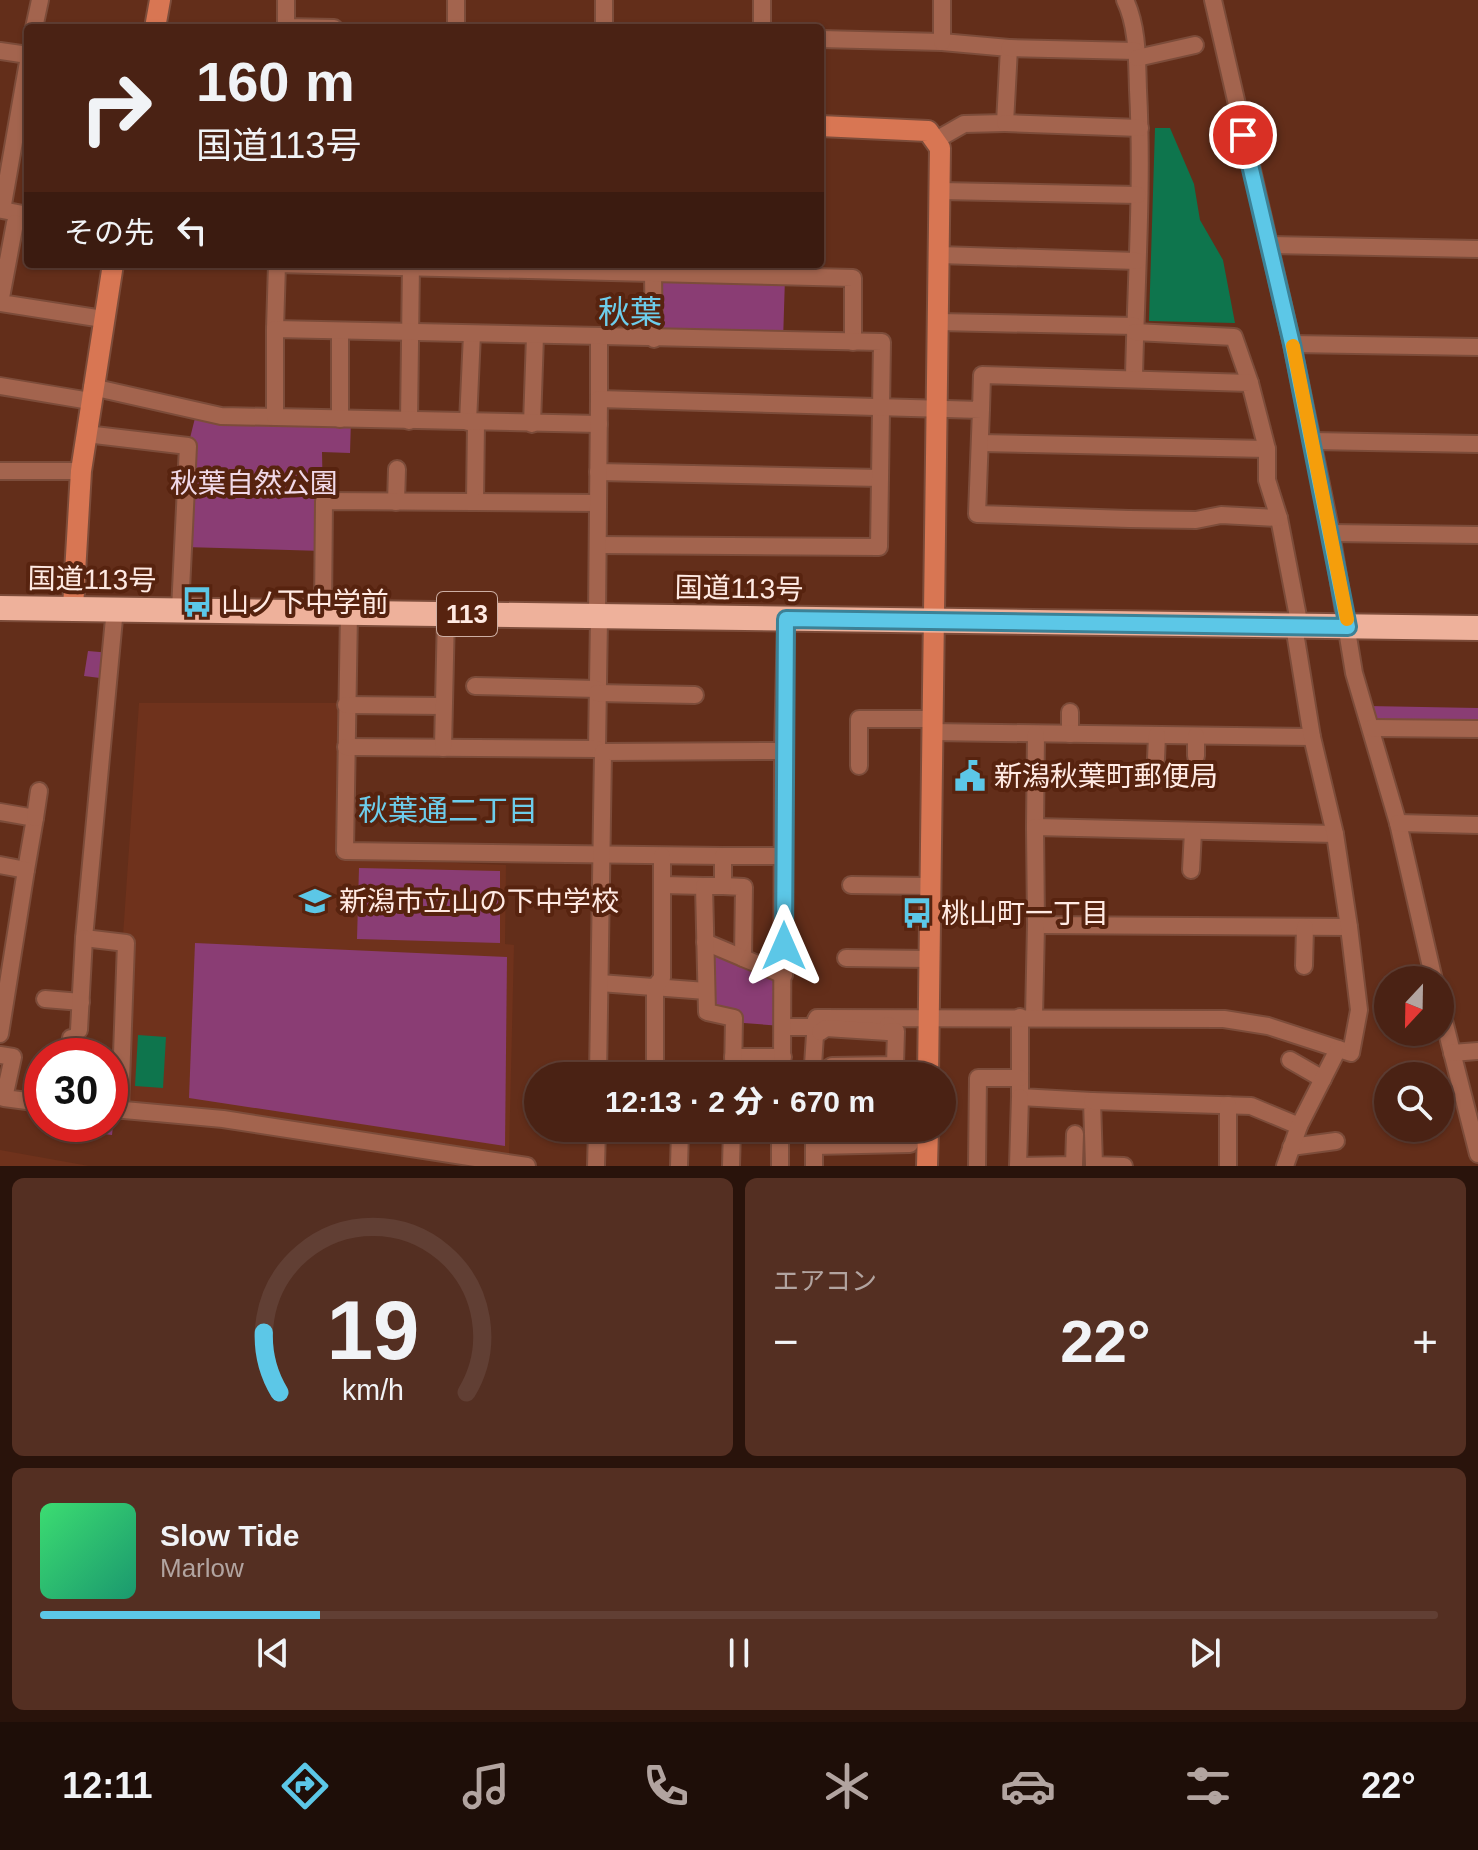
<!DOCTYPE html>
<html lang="ja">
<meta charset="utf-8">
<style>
body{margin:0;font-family:Helvetica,"Noto Sans JP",sans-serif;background:#542f22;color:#f1f3f6;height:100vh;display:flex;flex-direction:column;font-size:30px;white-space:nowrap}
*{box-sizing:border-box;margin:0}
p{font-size:26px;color:#b2a4a0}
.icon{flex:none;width:44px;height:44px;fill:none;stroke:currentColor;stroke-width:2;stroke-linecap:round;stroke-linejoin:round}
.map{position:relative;height:1166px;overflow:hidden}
.details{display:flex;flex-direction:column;gap:12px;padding:12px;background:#29130b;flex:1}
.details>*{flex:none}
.guide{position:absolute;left:24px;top:24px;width:800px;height:244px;border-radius:8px;box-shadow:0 2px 6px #0004,0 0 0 2px #613f34;background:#4a2214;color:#f1f3f6;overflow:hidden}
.needle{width:52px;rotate:202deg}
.buttons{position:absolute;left:1374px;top:966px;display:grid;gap:16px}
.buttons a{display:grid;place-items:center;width:80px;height:80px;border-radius:50%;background:#4a2214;box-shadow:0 2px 6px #0004,0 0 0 2px #613f34;font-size:40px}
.speed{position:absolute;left:24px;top:1038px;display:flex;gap:16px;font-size:40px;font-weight:700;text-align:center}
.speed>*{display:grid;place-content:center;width:104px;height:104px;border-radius:50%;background:#4a2214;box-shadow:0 2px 6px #0004,0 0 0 2px #613f34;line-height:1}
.speed .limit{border:12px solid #d22;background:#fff;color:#111}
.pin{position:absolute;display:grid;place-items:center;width:68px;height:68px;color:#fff;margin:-34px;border:4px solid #fff;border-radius:50%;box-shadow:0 2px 8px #0007}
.me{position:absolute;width:88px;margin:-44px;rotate:0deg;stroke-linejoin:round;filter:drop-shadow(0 0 6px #0008)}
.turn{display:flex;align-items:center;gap:28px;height:168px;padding:0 40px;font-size:36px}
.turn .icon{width:104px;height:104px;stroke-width:2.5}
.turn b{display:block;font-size:56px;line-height:68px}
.then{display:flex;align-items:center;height:76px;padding:0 40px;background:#0003;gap:16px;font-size:30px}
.big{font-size:60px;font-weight:800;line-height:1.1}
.details .card{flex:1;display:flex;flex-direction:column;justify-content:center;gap:12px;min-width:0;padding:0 28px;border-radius:12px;background:#542f22}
.details .dial{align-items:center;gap:0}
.dial svg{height:208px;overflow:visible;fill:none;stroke:#613f34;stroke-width:7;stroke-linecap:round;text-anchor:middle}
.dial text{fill:#f1f3f6;stroke:none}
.song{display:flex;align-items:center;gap:24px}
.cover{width:96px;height:96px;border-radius:12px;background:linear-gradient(135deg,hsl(140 70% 55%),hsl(160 70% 35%))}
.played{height:8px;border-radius:4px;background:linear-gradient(90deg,#5cc7e7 20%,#613f34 20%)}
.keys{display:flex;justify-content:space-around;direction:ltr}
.heat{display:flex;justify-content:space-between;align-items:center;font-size:44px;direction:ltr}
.details .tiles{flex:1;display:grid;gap:12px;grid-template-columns:1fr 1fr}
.card:last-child{grid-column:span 2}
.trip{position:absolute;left:524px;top:1062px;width:432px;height:80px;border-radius:40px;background:#4a2214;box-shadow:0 2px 6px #0004,0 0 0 2px #613f34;font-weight:800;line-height:80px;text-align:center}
.dock{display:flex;height:128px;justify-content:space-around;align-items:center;background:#1e0e08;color:#b2a4a0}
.dock .icon{width:56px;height:56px}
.dock .active{color:#5cc7e7}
.dock b{font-size:36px;color:#f1f3f6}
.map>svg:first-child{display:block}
</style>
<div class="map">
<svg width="1478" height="1166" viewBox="0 0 1478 1166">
<rect width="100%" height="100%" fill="#632e1a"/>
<g fill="#6f321c">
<path d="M139,703H340L336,858L506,865L505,944L514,945L509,1155L225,1113L125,1105L123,936Z"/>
<path d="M0,1150L89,1166H0Z"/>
</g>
<g fill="#8a3d74">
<path d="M653,275L785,277L783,341L654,339Z"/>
<path d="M197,410L351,419L350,453L322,452L324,551L184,547L188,446Z"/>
<path d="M88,651L111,653L108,679L84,676Z"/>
<path d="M1368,706L1478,708V729L1371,728Z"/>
<path d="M359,868L500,871V943L357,939Z"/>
<path d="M195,943L507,957L505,1146L189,1098Z"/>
<path d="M707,945L782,977V1026L730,1022L707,1014Z"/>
<path d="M110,1116H114L112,1135L52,1128V1124H110Z"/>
</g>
<g fill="#0e754d">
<path d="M1155,128H1170L1194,184L1200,220L1223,260L1235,323L1149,321Z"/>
<path d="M138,1035L166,1037L163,1088L135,1086Z"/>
</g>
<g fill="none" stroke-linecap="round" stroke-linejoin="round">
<defs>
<g id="street">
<path d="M286,0V27L334,28"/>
<path d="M1125,0C1138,27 1137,61 1138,90C1143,185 1136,282 1134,377"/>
<path d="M1213,0L1292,344L1331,533L1354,673L1398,823L1434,980"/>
<path d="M34,28L40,0"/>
<path d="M456,28V0"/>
<path d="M604,28V0"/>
<path d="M762,28V0"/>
<path d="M820,39L942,42L1009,48L1005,123L964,124L936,140"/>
<path d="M942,42V0"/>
<path d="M1009,48L1136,51"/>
<path d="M0,51L28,55"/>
<path d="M1137,58L1195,45"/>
<path d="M28,62L2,210L28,215"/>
<path d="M1005,123L1140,128"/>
<path d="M940,191L1138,195"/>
<path d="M15,223L0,303L103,319"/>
<path d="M1269,245L1478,249"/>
<path d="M939,255L1137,261"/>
<path d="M653,275L654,339"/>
<path d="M938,322L1135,326"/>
<path d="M275,329L277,264L853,278V342"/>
<path d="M1135,332L1234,337L1250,383"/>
<path d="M1292,344L1478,347"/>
<path d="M0,386L90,401"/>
<path d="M92,387L221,416L275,417"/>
<path d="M599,399V338"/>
<path d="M340,419V331"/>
<path d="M409,421L411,264"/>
<path d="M468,422L472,334"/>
<path d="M532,424L535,336"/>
<path d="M86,434L188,446L180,610"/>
<path d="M1312,441L1478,444"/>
<path d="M980,443L1267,449"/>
<path d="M0,471H81"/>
<path d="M598,472L880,478"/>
<path d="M396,502L397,469"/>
<path d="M475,502L476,423"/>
<path d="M1279,518L1300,627"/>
<path d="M1331,533L1478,535"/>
<path d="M598,545L879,547L882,342L275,329V417L599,424"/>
<path d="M115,608L84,938L126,943L120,1110"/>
<path d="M323,612L324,501L598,503"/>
<path d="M349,612L345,851L723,856"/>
<path d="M597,617L599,399L981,410L977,514L1129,519L1196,520L1221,515L1279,518L1267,480V449L1250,383L982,375L981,410"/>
<path d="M599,617L597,749L603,752"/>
<path d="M475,686L597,689"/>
<path d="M597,693L695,695"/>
<path d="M346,705L443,706"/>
<path d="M1070,712V734"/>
<path d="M1371,728L1478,729"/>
<path d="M931,732L1312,737"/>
<path d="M346,747L597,749"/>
<path d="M443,748L446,614"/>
<path d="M1196,756V736"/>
<path d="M1156,759L1157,735"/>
<path d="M859,766V719H931"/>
<path d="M0,812L35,818L26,870"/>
<path d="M35,818L39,791"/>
<path d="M1398,823L1478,825"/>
<path d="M1035,827L1036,734"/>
<path d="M1335,834L1035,827L1036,925L1349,927"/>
<path d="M0,865L26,870L0,1034"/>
<path d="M1191,870L1193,831"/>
<path d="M662,885L704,886"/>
<path d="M851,885L929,886"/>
<path d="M723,886L744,887L743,958L784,975"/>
<path d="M705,942L743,958"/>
<path d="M846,958L929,959"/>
<path d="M1304,966L1305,927"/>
<path d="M600,983L706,991"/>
<path d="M45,999L81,1002"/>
<path d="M1440,1005L1478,1154"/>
<path d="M1020,1017V1097L1092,1101L1094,1165L1124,1166"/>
<path d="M1034,1017L1036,925"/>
<path d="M816,1020L813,1065L821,1076"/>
<path d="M784,1027H813L817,1018L1224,1019L1268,1026L1351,1053L1359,1010L1349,927L1335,834L1312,737L1294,626"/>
<path d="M79,1030L84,938"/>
<path d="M820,1032L826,1028L888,1032V1025"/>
<path d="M1452,1053L1478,1051"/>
<path d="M0,1055L13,1057L4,1098L42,1103"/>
<path d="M68,1056L71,1038"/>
<path d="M733,1057H783"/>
<path d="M1290,1060L1323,1079"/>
<path d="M821,1073L832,1066L895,1065L896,1031L888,1032"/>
<path d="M598,1076L603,752L783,751L786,619"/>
<path d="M655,1076V987L662,978V856"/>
<path d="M733,1076L734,1018L707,1012L704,886H723V856H784"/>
<path d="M782,1076L783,751"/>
<path d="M1092,1101L1251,1106L1299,1126"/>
<path d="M113,1109L223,1119L527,1166"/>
<path d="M656,1128L680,1131L679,1166"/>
<path d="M680,1131L731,1134"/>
<path d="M814,1146L910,1144V1134H928"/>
<path d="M1291,1147L1336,1141"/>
<path d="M596,1166L597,1128"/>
<path d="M731,1166L732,1128"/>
<path d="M780,1166V1128"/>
<path d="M814,1166V1128"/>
<path d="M977,1166L978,1078H1020"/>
<path d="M1018,1166L1074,1165L1075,1134"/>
<path d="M1018,1166L1020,1097"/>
<path d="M1228,1166V1105"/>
<path d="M1285,1166L1299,1126L1338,1049"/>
</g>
<g id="secondary">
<path d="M155,28L160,0"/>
<path d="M820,126L928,131L940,148L928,1076"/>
<path d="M73,607L81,471L113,264"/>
<path d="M927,1166L928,1128"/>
</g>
<path id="highway" d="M0,608L1478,628"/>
</defs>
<use href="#street" stroke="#7c4c3a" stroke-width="20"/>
<use href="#secondary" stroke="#7c4c3a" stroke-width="24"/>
<use href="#highway" stroke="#7c4c3a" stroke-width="28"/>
<use href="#street" stroke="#a3644e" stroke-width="16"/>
<use href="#secondary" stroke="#d87653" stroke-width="20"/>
<use href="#highway" stroke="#eeb19b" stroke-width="24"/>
</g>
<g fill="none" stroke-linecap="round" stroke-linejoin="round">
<defs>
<path id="route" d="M784,946L786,619L1348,627L1292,344L1243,135"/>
</defs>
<use href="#route" stroke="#3c8196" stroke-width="20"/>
<use href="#route" stroke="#5cc7e7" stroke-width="14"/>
<path stroke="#f59e0b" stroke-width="14" d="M1293,346L1347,619"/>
</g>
<defs>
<symbol id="bus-bare" viewBox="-9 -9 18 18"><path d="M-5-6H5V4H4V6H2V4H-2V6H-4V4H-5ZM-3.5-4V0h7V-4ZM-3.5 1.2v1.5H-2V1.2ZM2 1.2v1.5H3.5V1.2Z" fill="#5cc7e7" stroke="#57230f" stroke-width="2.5" paint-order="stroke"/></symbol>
<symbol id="civic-bare" viewBox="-9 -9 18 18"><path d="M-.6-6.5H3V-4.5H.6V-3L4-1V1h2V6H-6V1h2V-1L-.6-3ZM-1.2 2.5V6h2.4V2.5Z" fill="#5cc7e7" stroke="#57230f" stroke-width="2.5" paint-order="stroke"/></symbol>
<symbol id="school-bare" viewBox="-9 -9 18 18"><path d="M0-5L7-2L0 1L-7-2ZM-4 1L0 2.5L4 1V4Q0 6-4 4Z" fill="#5cc7e7" stroke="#57230f" stroke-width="2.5" paint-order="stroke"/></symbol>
</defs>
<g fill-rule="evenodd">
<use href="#bus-bare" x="175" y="580" width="44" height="44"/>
<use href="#civic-bare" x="948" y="754" width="44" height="44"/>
<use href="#school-bare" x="293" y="879" width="44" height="44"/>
<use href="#bus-bare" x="895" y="891" width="44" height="44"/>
</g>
<g text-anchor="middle" stroke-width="8" stroke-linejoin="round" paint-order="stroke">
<rect fill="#57230f" stroke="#cdaea3" stroke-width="2" x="437" y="592" width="60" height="44" rx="6"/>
<g font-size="26" font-weight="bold" fill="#ffeae3">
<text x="467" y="623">113</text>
</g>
<g font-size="28" fill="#f1d9e8" stroke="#57230f">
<text x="254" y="493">秋葉自然公園</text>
</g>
<g font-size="28" fill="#ffeae3" stroke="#57230f">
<text transform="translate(92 579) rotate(1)" y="10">国道113号</text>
<text transform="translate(739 588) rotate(1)" y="10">国道113号</text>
</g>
<g font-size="28" fill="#ffeae3" stroke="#57230f" text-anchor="start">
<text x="221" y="612">山ノ下中学前</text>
<text x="994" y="786">新潟秋葉町郵便局</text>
<text x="339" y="911">新潟市立山の下中学校</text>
<text x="941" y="923">桃山町一丁目</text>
</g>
<g font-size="30" fill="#6dcdeb" stroke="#57230f">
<text x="448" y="821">秋葉通二丁目</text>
</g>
<g font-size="32" fill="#6dcdeb" stroke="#57230f">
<text x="630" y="323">秋葉</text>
</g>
</g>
</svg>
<div class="buttons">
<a><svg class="needle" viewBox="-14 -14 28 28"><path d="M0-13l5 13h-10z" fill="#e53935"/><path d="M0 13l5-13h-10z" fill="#b2a4a0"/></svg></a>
<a><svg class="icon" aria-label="search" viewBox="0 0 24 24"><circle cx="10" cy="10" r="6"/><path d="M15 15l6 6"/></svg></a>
</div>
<div class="speed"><div class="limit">30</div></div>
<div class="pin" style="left:1243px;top:135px;background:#d93025"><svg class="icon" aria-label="arrive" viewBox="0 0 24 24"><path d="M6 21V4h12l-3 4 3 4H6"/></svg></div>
<svg class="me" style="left:784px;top:946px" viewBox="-20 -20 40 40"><path d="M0-17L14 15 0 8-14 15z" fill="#5cc7e7" stroke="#fff" stroke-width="4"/></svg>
<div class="trip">12:13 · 2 分 · 670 m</div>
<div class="guide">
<div class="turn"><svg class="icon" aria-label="right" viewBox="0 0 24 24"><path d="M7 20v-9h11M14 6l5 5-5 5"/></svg><div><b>160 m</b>国道113号</div></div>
<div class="then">その先<svg class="icon" aria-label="left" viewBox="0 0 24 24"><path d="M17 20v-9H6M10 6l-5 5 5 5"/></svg></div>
</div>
</div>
<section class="details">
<div class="tiles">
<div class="card dial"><svg viewBox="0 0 100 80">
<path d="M14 69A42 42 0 1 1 86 69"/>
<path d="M14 69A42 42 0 0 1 8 46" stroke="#5cc7e7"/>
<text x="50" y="56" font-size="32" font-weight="700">19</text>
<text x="50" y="72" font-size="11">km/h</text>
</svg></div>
<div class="card"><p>エアコン</p>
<div class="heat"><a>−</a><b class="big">22°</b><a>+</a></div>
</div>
<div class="card">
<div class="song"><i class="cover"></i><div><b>Slow Tide</b><p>Marlow</p></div></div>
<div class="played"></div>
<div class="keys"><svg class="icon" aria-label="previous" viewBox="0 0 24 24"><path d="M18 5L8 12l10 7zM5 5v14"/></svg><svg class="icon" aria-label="pause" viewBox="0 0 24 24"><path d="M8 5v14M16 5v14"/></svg><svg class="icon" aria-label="next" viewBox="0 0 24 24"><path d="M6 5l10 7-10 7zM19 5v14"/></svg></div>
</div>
</div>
</section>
<nav class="dock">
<b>12:11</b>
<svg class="icon active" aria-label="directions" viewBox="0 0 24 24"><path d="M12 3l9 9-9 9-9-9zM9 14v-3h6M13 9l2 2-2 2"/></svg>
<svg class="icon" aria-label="music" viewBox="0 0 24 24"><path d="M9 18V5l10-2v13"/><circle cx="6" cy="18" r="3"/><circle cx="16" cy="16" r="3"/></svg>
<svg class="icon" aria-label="phone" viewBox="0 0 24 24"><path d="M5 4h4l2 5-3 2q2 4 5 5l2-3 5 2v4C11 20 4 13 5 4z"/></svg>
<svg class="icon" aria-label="climate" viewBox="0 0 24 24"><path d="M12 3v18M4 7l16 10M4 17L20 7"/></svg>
<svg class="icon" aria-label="car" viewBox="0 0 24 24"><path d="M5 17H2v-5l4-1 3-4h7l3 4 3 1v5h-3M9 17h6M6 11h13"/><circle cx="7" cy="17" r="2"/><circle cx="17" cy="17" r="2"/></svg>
<svg class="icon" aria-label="filters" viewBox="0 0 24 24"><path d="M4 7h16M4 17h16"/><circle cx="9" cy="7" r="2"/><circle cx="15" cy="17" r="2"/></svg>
<b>22°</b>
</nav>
